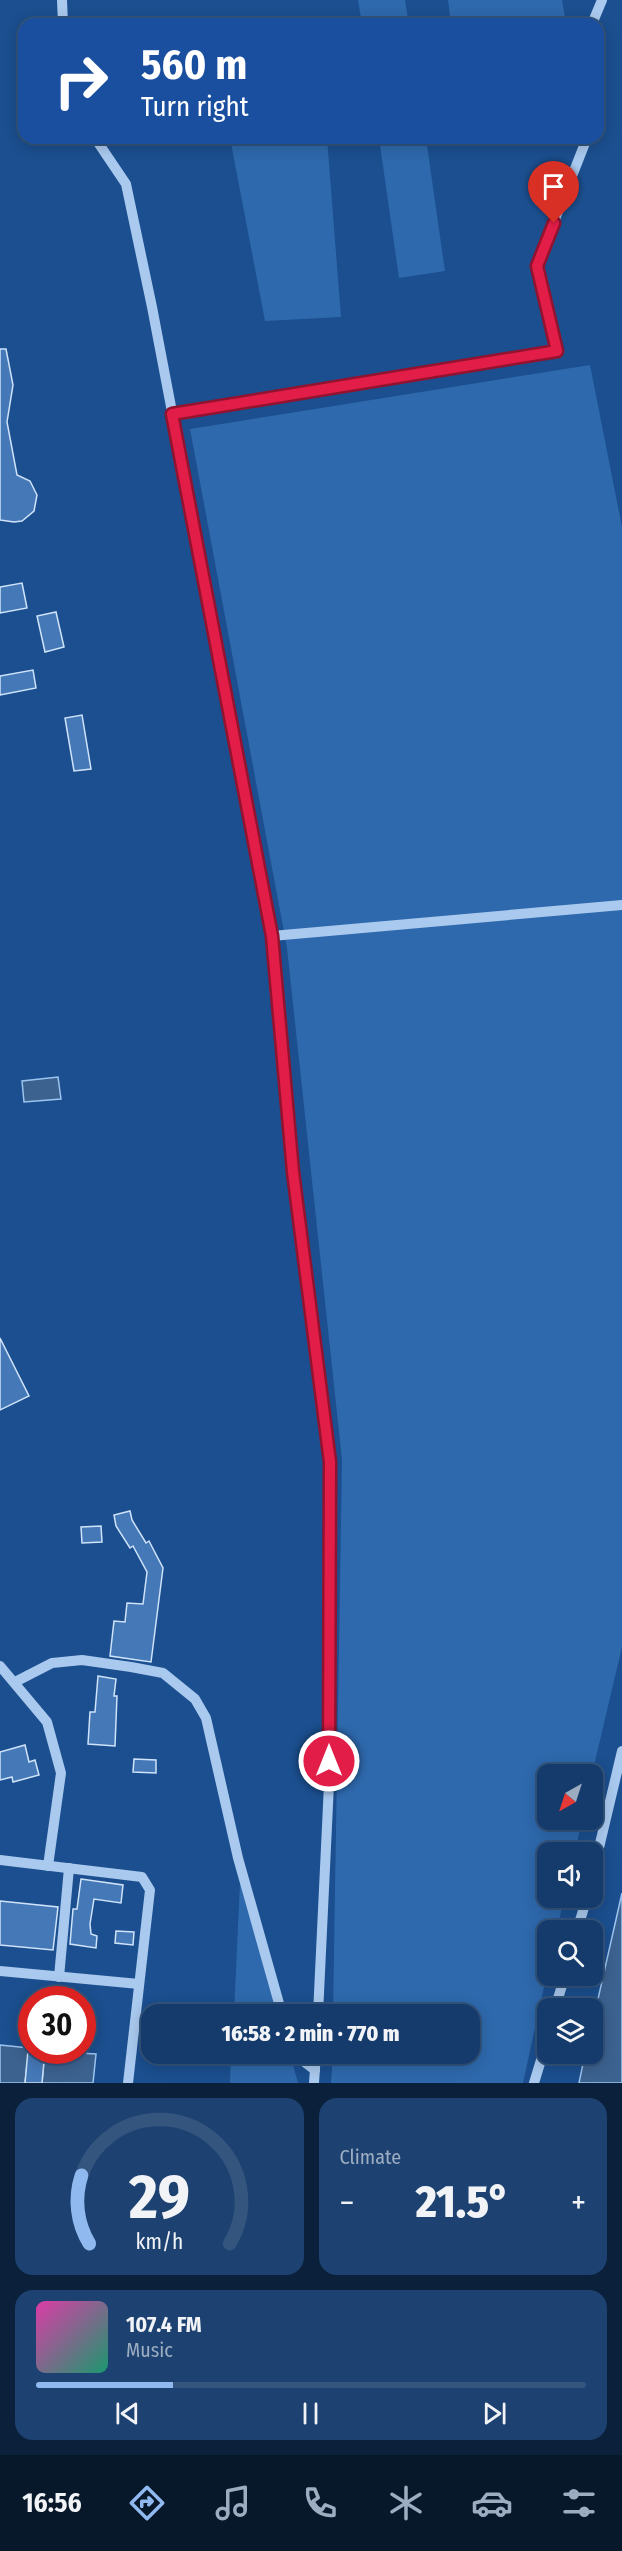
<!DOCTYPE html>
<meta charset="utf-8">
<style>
body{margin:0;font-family:"Fira Sans Condensed",sans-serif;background:#1d4271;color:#f1f3f6;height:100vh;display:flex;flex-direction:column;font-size:22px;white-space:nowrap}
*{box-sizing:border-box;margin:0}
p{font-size:20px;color:#9dadc1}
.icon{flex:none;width:33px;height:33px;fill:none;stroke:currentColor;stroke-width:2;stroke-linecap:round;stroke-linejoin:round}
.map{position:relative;height:2083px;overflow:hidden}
.side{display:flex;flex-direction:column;gap:15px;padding:15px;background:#0b203b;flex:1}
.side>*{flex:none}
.hud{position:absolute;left:18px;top:18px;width:586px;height:126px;border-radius:18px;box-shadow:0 3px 15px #0003,0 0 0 2px #33557e;background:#1a4fa0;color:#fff;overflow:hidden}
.needle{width:39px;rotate:219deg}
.fabs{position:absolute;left:537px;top:1764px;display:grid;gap:12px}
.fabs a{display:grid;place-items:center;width:66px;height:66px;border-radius:12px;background:#143b6b;box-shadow:0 3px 15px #0003,0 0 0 2px #33557e;font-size:30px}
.speed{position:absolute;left:18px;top:1986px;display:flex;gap:12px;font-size:30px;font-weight:700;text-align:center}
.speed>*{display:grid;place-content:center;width:78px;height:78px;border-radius:50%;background:#143b6b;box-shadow:0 3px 15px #0003,0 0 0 2px #33557e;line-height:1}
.speed .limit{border:9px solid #d22;background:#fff;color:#111}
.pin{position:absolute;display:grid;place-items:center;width:51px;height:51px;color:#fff;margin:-62px -26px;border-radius:50% 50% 50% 0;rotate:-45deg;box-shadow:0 0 6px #0007}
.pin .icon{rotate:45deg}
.me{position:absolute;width:66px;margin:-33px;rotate:0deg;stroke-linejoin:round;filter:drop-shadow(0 0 4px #0008)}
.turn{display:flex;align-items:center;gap:21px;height:126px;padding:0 24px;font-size:27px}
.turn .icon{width:78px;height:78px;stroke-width:2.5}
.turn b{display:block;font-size:42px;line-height:51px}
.big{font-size:45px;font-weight:800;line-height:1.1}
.side .card{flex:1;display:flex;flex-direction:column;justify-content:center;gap:9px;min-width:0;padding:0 21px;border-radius:18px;background:#1d4271}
.side .dial{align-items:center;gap:0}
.dial svg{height:156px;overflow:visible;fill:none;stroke:#33557e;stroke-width:7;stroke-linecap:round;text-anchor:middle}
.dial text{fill:#f1f3f6;stroke:none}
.song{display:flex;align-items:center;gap:18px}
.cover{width:72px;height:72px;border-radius:9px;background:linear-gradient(135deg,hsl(320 70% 55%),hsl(160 70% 35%))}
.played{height:6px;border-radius:3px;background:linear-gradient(90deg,#90b9f0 25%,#33557e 25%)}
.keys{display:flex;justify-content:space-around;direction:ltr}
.heat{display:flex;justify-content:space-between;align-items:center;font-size:33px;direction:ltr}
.side .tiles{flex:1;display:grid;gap:15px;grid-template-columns:1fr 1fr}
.card:last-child{grid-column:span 2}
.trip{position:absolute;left:141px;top:2004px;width:339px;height:60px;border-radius:18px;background:#143b6b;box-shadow:0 3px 15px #0003,0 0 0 2px #33557e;font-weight:800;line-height:60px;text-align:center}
.dock{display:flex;height:96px;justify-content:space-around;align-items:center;background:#08182b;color:#9dadc1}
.dock .icon{width:42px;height:42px}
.dock .on{color:#90b9f0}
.dock b{font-size:27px;color:#f1f3f6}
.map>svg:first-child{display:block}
</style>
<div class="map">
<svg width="622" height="2083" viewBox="0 0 622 2083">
<rect width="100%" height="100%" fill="#1b4f8f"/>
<g fill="#2e69ad">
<path d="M358,0H405L409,24H362Z"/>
<path d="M448,0H562L566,24H451Z"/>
<path d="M230,138H327L341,317L265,321Z"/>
<path d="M379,138H426L445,271L399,278Z"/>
<path d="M590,365L622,527V1647L592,1774H548V1820H582L575,1852H548V1898H564L557,1930H548L547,1973L523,2083H331L333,2054H470V2014H333L342,1460L287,948L190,429Z"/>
<path d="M240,1883L278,2014H234Z"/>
<path d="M231,2054H290L298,2083H230Z"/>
</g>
<g fill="#3c6290" stroke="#9cc4f0" stroke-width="1.5">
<path d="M58,1077L61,1099L24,1102L22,1081Z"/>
<path d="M622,1893V2083H579L585,2054H592L593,2021Z"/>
<path d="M0,2045L29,2048L25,2083H0Z"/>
<path d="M45,2051L96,2054L93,2083H42Z"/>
</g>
<g fill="#4478b7" stroke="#cfe3fa" stroke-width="1.5">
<path d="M0,349H6L13,385L7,422L17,475L30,481L37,495L34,511L22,521L14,522L0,520Z"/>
<path d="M22,583L27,608L0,613V587Z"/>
<path d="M56,612L64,647L45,652L37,616Z"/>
<path d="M33,670L36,688L0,695V676Z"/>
<path d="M82,715L91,769L74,771L65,718Z"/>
<path d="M0,1338L29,1396L0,1410Z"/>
<path d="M130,1511L132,1520L146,1543L149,1541L163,1568L151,1662L110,1656L114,1621L125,1622L127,1603L143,1604L147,1572L133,1546L130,1548L116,1526L114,1515Z"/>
<path d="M101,1526L102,1542L82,1543L81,1527Z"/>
<path d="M98,1676L116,1679L114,1696H117L115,1746L88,1744L90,1712H95Z"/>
<path d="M25,1745L29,1762L35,1760L39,1775L13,1782L12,1777L0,1780V1752Z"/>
<path d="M134,1759L156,1760V1773L133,1772Z"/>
<path d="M81,1879L123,1885L121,1903L94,1899L90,1924L91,1934L97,1936L96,1948L70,1944L73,1909H77Z"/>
<path d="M0,1901L58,1907L53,1950L0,1945Z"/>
<path d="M116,1931L134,1932L133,1945L115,1943Z"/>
<path d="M28,2050H45L42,2083H25Z"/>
</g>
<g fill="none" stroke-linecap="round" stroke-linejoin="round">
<g stroke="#a9c9ee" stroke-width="10">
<path d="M62,0L63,24"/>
<path d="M592,24L602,0"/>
<path d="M95,138L126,184L152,307L272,936L293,1172L330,1462L329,1784L318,2014"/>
<path d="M172,414L557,351L537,265L587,138"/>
<path d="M272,936L622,905"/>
<path d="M0,1666L47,1722L61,1773L48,1866"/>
<path d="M15,1682L52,1663L82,1660L131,1667L163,1673L195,1699L206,1718L238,1858L282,2014"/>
<path d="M0,1860L142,1877L150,1890L128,2083"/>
<path d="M592,1877L622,1751"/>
<path d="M577,1930L587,1898"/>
<path d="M0,1971L139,1984"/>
<path d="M59,1977L69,1868"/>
<path d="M555,2008L565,1976"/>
<path d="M294,2054L315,2070"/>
<path d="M314,2083L316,2054"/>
<path d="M534,2083L548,2037"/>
</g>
</g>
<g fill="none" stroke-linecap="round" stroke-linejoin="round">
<defs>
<path id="route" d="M329,1761L330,1462L293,1172L272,936L172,414L557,351L537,266L554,223"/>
</defs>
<use href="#route" stroke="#92132f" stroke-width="15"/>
<use href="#route" stroke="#e11d48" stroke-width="10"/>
</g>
</svg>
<div class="fabs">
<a><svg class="needle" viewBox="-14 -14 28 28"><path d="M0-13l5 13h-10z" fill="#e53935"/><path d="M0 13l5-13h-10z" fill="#9dadc1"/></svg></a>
<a><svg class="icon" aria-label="sound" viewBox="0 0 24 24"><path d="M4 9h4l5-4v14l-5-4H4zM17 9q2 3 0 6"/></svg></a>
<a><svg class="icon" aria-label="search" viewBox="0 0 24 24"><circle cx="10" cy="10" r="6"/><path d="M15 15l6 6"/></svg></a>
<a><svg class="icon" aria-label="layers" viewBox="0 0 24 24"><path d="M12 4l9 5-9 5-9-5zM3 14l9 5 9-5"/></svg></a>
</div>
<div class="speed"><div class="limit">30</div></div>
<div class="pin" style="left:554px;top:223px;background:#d93025"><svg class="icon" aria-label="arrive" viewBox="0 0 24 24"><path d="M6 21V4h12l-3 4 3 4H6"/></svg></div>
<svg class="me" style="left:329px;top:1761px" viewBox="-20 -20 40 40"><circle r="17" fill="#e11d48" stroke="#fff" stroke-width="3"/><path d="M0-11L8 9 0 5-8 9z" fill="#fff"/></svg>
<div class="trip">16:58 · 2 min · 770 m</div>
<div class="hud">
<div class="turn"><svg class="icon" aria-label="right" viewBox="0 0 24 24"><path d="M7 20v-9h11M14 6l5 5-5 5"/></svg><div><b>560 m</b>Turn right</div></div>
</div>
</div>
<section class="side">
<div class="tiles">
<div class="card dial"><svg viewBox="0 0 100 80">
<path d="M14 69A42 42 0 1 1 86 69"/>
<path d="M14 69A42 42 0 0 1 10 34" stroke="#90b9f0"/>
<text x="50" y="56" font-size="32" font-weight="700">29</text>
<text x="50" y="72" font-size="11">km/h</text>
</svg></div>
<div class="card"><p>Climate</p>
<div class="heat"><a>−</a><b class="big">21.5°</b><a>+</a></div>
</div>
<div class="card">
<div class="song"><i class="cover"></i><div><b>107.4 FM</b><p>Music</p></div></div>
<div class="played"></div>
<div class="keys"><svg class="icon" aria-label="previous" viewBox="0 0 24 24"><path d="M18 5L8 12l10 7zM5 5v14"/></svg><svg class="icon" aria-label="pause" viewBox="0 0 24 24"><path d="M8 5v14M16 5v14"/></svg><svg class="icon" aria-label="next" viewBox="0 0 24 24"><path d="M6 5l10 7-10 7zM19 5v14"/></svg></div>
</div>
</div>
</section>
<nav class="dock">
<b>16:56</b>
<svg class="icon on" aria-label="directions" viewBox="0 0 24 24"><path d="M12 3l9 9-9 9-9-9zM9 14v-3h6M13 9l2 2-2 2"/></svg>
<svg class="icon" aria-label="music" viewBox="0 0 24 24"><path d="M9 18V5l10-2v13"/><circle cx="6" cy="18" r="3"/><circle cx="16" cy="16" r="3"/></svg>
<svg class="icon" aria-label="phone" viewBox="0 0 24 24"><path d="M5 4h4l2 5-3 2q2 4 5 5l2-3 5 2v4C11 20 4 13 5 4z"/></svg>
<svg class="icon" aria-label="climate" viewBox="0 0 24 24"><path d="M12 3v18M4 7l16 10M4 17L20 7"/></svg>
<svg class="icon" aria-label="car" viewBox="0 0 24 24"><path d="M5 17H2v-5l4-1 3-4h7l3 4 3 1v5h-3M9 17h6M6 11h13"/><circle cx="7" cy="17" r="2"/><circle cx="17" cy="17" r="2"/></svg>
<svg class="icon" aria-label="filters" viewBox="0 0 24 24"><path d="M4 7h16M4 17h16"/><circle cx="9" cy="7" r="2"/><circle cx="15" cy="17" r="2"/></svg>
</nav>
